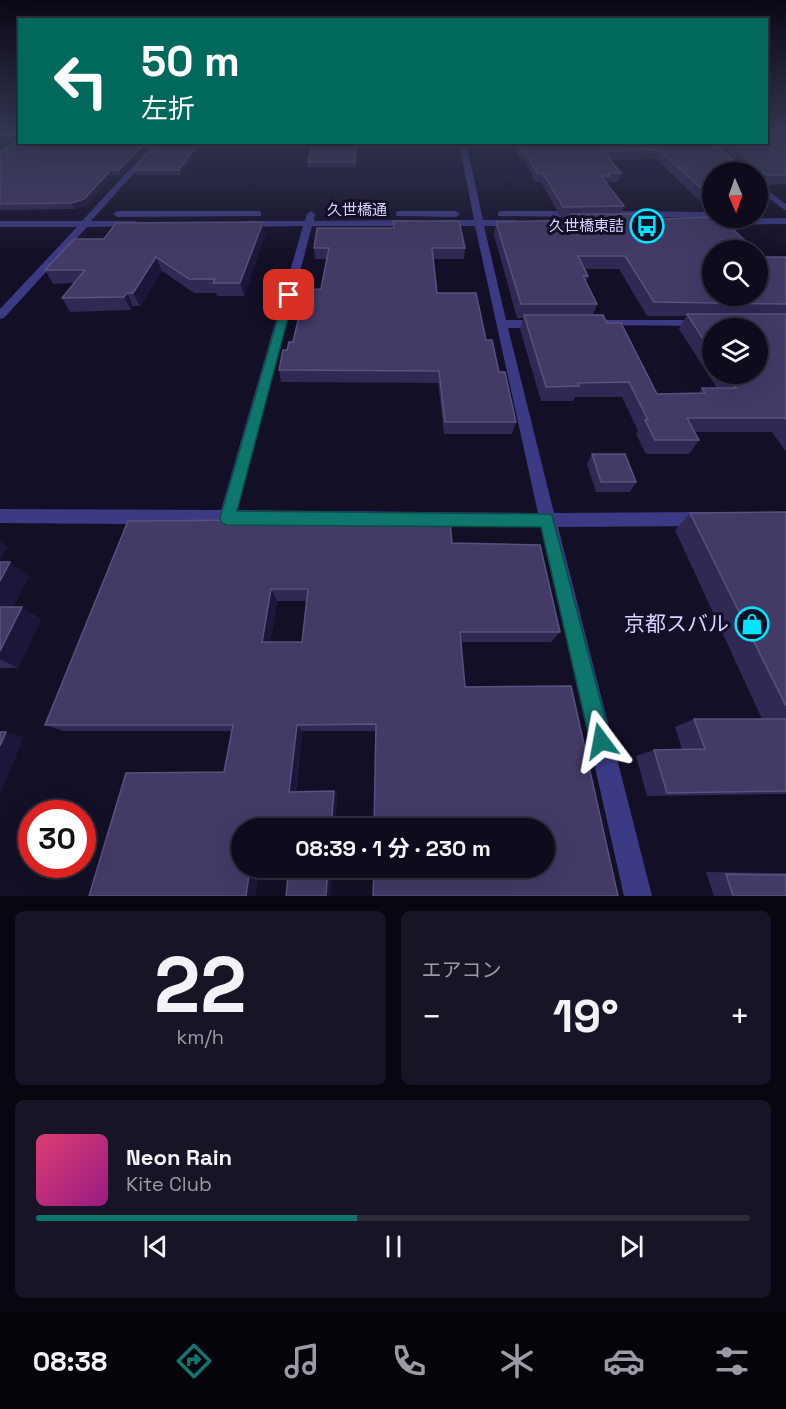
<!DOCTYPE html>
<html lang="ja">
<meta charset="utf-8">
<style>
body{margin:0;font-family:"Space Grotesk","Noto Sans JP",sans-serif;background:#171425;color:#f1f3f6;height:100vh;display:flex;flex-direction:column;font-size:22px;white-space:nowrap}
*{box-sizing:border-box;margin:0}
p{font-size:20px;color:#9b9ba3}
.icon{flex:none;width:33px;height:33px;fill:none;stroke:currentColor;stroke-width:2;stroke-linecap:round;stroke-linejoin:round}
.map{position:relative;height:896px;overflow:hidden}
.details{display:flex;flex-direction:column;gap:15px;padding:15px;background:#08060f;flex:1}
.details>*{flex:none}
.banner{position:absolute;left:18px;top:18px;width:750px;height:126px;border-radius:0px;box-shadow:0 6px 24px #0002,0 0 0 2px #2e2b3b;background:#00695c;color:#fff;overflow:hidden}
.needle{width:39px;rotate:178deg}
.buttons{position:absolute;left:702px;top:162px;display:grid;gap:12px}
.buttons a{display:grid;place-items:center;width:66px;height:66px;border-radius:50%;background:#0e0b1c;box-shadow:0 6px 24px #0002,0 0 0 2px #2e2b3b;font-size:30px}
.speed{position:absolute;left:18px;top:800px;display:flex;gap:12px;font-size:30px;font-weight:700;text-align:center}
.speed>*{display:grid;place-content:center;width:78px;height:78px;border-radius:50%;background:#0e0b1c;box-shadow:0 6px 24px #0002,0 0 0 2px #2e2b3b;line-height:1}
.speed .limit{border:9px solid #d22;background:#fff;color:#111}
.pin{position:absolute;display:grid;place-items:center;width:51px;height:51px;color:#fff;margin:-26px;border-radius:12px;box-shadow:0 3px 9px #0006}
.me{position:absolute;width:66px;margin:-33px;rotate:347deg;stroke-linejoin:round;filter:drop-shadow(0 0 4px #0008)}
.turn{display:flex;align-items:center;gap:21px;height:126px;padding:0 24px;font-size:27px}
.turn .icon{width:78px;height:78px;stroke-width:2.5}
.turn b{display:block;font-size:42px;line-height:51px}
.big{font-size:45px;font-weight:700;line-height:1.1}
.details .card{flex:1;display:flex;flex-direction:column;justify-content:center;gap:9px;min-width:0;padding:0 21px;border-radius:9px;background:#171425}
.details .dial{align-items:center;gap:0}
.dial b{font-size:78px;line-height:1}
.song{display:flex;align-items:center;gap:18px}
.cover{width:72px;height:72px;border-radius:9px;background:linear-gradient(135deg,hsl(340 70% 55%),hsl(310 70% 35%))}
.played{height:6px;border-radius:3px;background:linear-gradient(90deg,#0f766e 45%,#2e2b3b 45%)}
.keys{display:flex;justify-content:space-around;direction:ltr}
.heat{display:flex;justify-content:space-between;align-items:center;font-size:33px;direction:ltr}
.details .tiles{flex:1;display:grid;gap:15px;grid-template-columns:1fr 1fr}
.card:last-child{grid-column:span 2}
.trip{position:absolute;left:231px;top:818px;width:324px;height:60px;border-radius:30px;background:#0e0b1c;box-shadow:0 6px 24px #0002,0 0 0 2px #2e2b3b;font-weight:700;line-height:60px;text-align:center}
.tabs{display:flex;height:96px;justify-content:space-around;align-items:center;background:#06040b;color:#9b9ba3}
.tabs .icon{width:42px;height:42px}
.tabs .active{color:#0f766e}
.tabs b{font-size:27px;color:#f1f3f6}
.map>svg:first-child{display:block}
</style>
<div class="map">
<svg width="786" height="896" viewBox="0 0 786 896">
<rect width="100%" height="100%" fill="#130f26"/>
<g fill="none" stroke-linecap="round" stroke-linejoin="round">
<g fill="#3d3a85" fill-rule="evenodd">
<path d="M155,142H162L91,221H135L138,222V226L87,227L4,318L0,319V309L77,227H0V221H82Z"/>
<path d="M459,142H466L483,220H516L520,223L516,226H484L506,320H543L549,324L543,328H508L554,513L705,512L711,514L713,519L711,524L705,526L558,527L652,896H624L541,527L0,523V509L221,510L303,226L243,227L238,224L243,221H305L307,214L311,211L315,214L314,221L414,220L418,223L414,226H312L237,510L538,513L475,226H441L437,223L441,220H474Z"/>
<path d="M758,184L786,204V211L758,190Z"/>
<path d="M258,211L261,212V216L117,217L113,214L117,211Z"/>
<path d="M399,211H456L460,214L456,217L396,216V212Z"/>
<path d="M501,211H579L583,214L579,217L498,216V212Z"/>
<path d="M615,211L712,212L713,218L612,216V212Z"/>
<path d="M786,218V224L708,225L704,222L708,219Z"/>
<path d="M603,320H702L708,323L702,326L599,325V321Z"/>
</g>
<rect fill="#c25bff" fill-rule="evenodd" x="0" y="132" width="20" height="4"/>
</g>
<g fill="#312854" fill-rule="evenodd">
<path d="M786,132V184L763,185L758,182V172H712V213L656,159L610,160L621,173L618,182H608L607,185L624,206L621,214L762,257H786V452L772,432H695L699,440L689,454H646L636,434L638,431L622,397H575L573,401H541L520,329L523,318H517L494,235L496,222L568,220L569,216H560L541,182H535L525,161H521L512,142H766ZM585,269H619L647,316H686L679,329L717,388H702L698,394H657L607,323L593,315L597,304L586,282L588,276ZM712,328L758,374H712Z"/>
<path d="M20,142H152L121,175H114L87,205L74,209L2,210L0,211V152Z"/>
<path d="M158,142H204L181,175H136L134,170Z"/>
<path d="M358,142L356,167H308V162Z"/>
<path d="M265,235L244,296H217L216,293H194L162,271L140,306H133L131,310L70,312L62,298L74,283L53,284L45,270Z"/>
<path d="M314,248H465L464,259H433L437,293L486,340L499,372L516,422L512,434H444L438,383L281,382L279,370L287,350L293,342L321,289L327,259H315Z"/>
<path d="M592,454L636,482L630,492H596L587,464Z"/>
<path d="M786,512V794L647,796L636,756L654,750L682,749L675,727L694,719H762L675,530L690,513Z"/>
<path d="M372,519V524L450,523L452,543L540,545L560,632L551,642H461L465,687L571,686L618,896H373L374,867H544V828H374L376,731H302L296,792L334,791L337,794L335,828H242V867H259L255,896H89L126,773L224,772L232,731H64L45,725L128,521ZM277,601H306L302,642H270Z"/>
<path d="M0,562L29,576L13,607L41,619L18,668H0Z"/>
<path d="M706,872L786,873V896H714Z"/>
</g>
<g fill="#1d163a">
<path d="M146,142H152L121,175L119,170Z"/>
<path d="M199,142H204L181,175L179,170Z"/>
<path d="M111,170L114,175L87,205L74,209L71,203Z"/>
<path d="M263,222L265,235L244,296L240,283Z"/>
<path d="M156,257L162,271L140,306L133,293Z"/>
<path d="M127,293L133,306L131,310L124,297Z"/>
<path d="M0,541L8,547L0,560Z"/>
<path d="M10,562L29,576L7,619L0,615V581Z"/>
<path d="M271,589L277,601L268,652L262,642Z"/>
<path d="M22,607L41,619L18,668L0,659V651Z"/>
<path d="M297,725L302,731L295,795L289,792Z"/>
<path d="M6,732L24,737L0,795V746Z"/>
<path d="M334,791L337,794L335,828H331Z"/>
<path d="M250,867H259L255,896H246Z"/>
<path d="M328,867H332L331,896H326Z"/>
</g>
<g fill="#433a66" stroke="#5a527e" stroke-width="1.5" fill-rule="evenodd">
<path d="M766,132H786V175H768L763,172L761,175H758V172H712V198L659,150L603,151L621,173H608L610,176H601L624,206L563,207L543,173H537L526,152H523L518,142H712L739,165L750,164V161L727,142H766Z"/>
<path d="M20,139V142H146L119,170H111L84,199L71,203L0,204V152Z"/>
<path d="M158,142H199L179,170H134Z"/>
<path d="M313,142H357L355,162H308Z"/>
<path d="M570,214H633L637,220L712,217L721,218L755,250H712V296H758V252L762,257H786V304L654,302L625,256H578L588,276H583L597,304H521L496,222L573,220Z"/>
<path d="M393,221H459L465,248H432L437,293H476L486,340H492L499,372H505L516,422H445L439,371L279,370L283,350H287L289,342H293L305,290L321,289L329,248H314L317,228H394Z"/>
<path d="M263,222L240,283H213L215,279H189L156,257L133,293H127L124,297L62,298L85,270H45L74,239H104L116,223Z"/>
<path d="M687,314H786V419L785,418H687L699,440H655L645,420H648L629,382L578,383L579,386L546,387L524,315H603L607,323H621L657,394L705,393L702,388H736L727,374H758V328H712V353Z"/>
<path d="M592,454H625L636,482H601Z"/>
<path d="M786,512V706L690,513Z"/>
<path d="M372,519V524L450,523L452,543L540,545L560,632H460L465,687L571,686L618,896H373L374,867H544V828H374L376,724L297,725L289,792L334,791L331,828H242V867H250L246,896H89L126,773L224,772L233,725H45L128,521ZM271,589H308L302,642H262Z"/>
<path d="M0,562H10L0,581Z"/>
<path d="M0,607H22L0,651Z"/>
<path d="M694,719H786V791L667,793L654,750L705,749Z"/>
<path d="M0,732H6L0,746Z"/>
<path d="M289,867H328L326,896H286Z"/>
<path d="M726,874L786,875V896H733Z"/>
</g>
<linearGradient id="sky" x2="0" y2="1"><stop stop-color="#0a0815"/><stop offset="0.51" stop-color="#333752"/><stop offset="1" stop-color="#333752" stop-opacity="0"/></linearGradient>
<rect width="786" height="257" fill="url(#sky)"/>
<path fill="#0f766e" stroke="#0a4d48" stroke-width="1.5" d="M285,293L294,295L237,511L547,514L552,515L611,741L608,749L601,752L593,749L590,741L541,527L227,525L222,523L220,518Z"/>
<defs>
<symbol id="bus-ring" viewBox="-11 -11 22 22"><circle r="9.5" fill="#130f26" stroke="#00e5ff" stroke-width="1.5"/><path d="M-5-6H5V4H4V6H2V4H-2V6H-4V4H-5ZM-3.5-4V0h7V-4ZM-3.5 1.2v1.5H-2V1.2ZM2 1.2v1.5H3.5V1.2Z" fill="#00e5ff"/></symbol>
<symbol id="shop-ring" viewBox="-11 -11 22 22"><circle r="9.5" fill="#130f26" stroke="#00e5ff" stroke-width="1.5"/><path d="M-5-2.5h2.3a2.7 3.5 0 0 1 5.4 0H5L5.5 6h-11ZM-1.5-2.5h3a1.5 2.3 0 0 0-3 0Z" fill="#00e5ff"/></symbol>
</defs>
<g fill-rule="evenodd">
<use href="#bus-ring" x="628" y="207" width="38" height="38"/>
<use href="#shop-ring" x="733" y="605" width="38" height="38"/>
</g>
<g text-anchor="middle" stroke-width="6" stroke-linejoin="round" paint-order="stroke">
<g font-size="15" fill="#d9d4ff" stroke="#130f26">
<text x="357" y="215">久世橋通</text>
</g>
<g font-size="15" fill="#d9d4ff" stroke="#130f26" text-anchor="end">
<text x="624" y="231">久世橋東詰</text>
</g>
<g font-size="21" fill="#d9d4ff" stroke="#130f26" text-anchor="end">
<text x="729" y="631">京都スバル</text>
</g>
</g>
</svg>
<div class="buttons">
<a><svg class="needle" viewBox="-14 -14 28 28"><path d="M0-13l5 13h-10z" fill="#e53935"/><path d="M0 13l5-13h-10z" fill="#9b9ba3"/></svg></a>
<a><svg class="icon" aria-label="search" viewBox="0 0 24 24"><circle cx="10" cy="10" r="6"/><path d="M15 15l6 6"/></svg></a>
<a><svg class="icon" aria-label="layers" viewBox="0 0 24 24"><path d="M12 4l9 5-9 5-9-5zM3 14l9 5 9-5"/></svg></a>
</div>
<div class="speed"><div class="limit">30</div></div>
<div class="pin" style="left:289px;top:295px;background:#d93025"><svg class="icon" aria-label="arrive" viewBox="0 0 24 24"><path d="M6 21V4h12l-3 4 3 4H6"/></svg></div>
<svg class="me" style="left:601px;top:741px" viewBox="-20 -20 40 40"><path d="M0-17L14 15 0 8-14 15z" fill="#0f766e" stroke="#fff" stroke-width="4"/></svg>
<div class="trip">08:39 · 1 分 · 230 m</div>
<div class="banner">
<div class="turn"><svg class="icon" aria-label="left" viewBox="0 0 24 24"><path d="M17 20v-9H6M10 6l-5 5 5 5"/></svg><div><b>50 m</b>左折</div></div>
</div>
</div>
<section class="details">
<div class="tiles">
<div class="card dial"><b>22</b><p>km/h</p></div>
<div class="card"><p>エアコン</p>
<div class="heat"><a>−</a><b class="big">19°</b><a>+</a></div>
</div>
<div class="card">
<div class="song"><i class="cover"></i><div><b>Neon Rain</b><p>Kite Club</p></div></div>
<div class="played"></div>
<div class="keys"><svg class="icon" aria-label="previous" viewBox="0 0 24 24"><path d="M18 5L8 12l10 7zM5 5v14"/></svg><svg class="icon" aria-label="pause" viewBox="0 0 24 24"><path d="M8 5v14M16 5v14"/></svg><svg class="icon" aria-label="next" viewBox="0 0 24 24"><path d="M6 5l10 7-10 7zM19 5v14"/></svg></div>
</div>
</div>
</section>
<nav class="tabs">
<b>08:38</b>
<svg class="icon active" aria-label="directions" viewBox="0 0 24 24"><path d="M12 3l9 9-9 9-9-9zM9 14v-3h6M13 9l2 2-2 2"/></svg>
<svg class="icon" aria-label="music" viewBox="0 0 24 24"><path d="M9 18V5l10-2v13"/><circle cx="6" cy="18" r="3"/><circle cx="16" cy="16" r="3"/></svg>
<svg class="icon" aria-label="phone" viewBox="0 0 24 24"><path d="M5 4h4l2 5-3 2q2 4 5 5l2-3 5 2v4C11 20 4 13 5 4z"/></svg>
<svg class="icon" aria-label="climate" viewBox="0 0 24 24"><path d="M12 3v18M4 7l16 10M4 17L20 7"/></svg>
<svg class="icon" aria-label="car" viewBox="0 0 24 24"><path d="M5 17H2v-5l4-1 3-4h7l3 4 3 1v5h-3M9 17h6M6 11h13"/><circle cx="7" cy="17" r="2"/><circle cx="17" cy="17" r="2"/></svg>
<svg class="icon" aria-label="filters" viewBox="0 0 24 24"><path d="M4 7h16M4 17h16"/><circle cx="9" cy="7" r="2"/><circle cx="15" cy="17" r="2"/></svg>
</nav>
